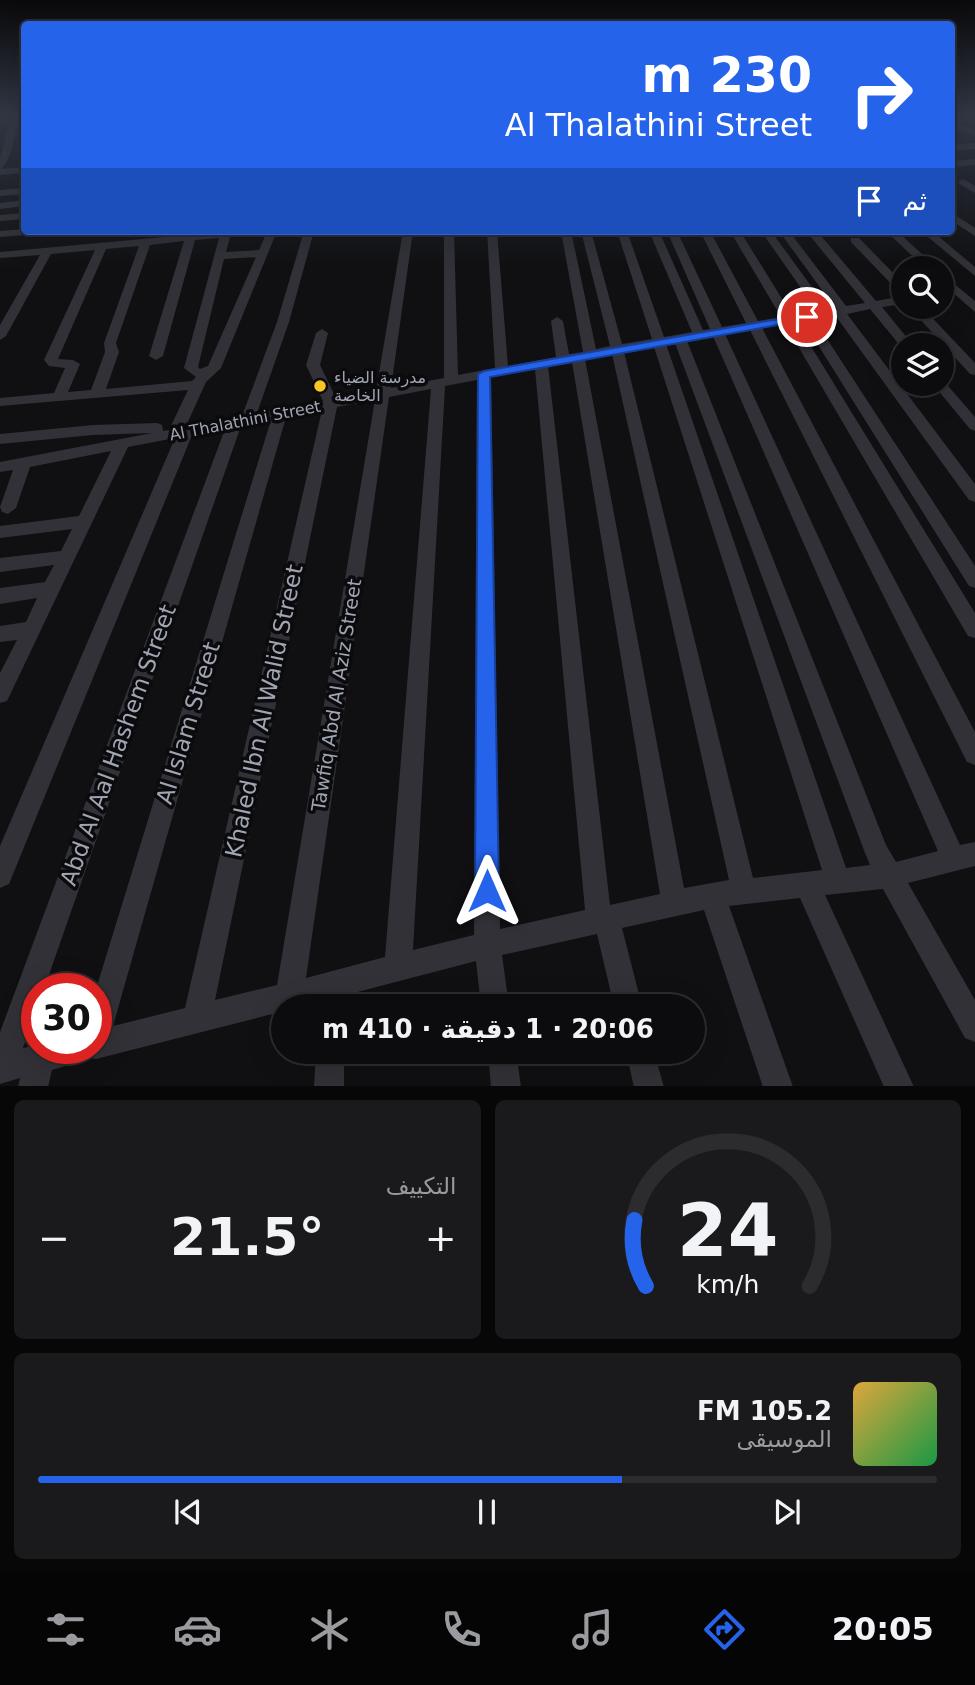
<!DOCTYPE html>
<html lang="ar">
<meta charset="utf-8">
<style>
body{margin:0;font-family:"DejaVu Sans",Vazirmatn,sans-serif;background:#1a1a1c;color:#f1f3f6;direction:rtl;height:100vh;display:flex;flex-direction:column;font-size:26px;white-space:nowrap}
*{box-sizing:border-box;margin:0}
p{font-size:23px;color:#9a9b9e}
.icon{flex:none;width:38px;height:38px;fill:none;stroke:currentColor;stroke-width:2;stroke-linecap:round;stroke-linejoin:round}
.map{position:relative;height:1086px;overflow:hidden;direction:ltr}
.sheet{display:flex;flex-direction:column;gap:14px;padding:14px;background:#070708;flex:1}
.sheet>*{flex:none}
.top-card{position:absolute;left:21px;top:21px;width:934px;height:214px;border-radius:7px;box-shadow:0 7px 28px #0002,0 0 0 2px #2c2c2e;direction:rtl;background:#2563eb;color:#fff;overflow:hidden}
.tools{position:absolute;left:891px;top:256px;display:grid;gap:14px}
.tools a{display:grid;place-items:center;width:63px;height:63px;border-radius:50%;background:#0c0c0e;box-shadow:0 7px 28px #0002,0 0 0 2px #2c2c2e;font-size:35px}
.speed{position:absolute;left:21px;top:973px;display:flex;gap:14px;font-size:35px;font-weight:700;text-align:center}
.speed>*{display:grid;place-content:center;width:91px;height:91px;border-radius:50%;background:#0c0c0e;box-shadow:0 7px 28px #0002,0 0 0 2px #2c2c2e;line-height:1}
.speed .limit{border:10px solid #d22;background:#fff;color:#111}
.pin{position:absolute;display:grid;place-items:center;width:60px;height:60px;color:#fff;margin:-30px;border:4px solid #fff;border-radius:50%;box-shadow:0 2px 7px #0007}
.me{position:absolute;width:77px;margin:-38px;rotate:0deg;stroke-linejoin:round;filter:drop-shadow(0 0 5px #0008)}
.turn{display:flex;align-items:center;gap:24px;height:147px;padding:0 28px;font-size:32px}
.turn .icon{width:91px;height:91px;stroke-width:2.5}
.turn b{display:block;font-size:49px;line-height:60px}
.then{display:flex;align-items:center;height:66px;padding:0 28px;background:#0003;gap:14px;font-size:26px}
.big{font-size:52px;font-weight:700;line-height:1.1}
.sheet .tile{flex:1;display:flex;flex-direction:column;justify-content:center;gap:10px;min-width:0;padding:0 24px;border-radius:10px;background:#1a1a1c}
.sheet .dial{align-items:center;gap:0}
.dial svg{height:182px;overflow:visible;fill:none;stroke:#2c2c2e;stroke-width:7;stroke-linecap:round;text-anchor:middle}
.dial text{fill:#f1f3f6;stroke:none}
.song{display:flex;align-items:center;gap:21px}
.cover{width:84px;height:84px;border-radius:10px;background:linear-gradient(135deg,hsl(40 70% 55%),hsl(140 70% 35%))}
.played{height:7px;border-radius:4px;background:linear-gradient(90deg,#2563eb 65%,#2c2c2e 65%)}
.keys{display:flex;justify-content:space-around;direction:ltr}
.heat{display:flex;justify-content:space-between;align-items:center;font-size:38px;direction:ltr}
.sheet .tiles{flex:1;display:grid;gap:14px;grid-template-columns:1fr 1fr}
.tile:last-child{grid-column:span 2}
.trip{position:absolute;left:271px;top:994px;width:434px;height:70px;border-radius:35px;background:#0c0c0e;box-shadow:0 7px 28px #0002,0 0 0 2px #2c2c2e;font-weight:700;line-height:70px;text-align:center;direction:rtl}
.tabs{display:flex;height:112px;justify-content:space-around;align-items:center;background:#050506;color:#9a9b9e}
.tabs .icon{width:49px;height:49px}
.tabs .selected{color:#2563eb}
.tabs b{font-size:32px;color:#f1f3f6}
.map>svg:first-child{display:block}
</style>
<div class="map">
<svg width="975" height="1087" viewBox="0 0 975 1087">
<rect width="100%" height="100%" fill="#101012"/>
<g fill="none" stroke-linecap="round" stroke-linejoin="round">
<g fill="#313137" fill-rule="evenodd">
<path d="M11,117H19L10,155L2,169L24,167V173L0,175V158Z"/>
<path d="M952,122L975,130V135L952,127Z"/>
<path d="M975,143V149L952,151V145Z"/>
<path d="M975,159V165L952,167V161Z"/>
<path d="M963,179L975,186V193L960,184L958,182Z"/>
<path d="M24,188V194L0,196V190Z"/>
<path d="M24,200V206L0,209V203Z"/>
<path d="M24,213V219L0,221V215Z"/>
<path d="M952,213L975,228V236L952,221Z"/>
<path d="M24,229L42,231L37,234L0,237V231Z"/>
<path d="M230,231H277L221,368L206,382L186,426L242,416L277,322L304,231H314L289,322L257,413L323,401L306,365L316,333L322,329L328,333L320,365L336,398L376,391L403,231H413L391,388L444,378V231H454L458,375L495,368L487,231H497L508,366L556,357L551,321L557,317L563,321L569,354L583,352L561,231H571L596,349L610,346L581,231H591L622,344L652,339L617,231H627L664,337L692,332L649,231H659L703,330L710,329L667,231H677L722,327L746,323L700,231H710L758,321L781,317L730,231H740L792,315L817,311L761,231H771L828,309L835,308L779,231H789L846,306L865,303L806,231H817L876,301L903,296V304L882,307L913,345H903L902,348L870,309L847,314L975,484V502L969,500L835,315L814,319L975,566V588L969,586L803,321L796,322L975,613V638L968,636L785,324L762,328L975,732V765L967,762L750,330L725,334L960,845L975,842V866L908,883L975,1000V1042L965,1038L883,889L825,895L914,1087H884L800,898L729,906L793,1087H763L704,910L622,928L642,1006H614L597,934L502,955L509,1006H481L476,961L346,995V1006H318V1002L302,1006H284V1011L96,1059L92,1058L52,1070L48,1087H18L20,1078L0,1084V1032L225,429L192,435L9,884L0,888V846L175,438L128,447L7,701L0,703V673L17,640L0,642V626L26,622L37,598L0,604V588L45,582L54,565L0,572V558L61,551L72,529L0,538V526L79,516L111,451L30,467L16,508L8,514L2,512L0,507L13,470L0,472V462L152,433L93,435L0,444V434L93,425L157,423L162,425L163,431L169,430L188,390L0,406V398L54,393L65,368L49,366L44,360L95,250L51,254L6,336L0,340V325L40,255L0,258V252ZM266,234L259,250L226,252L230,237ZM219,238L184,368L196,377L192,381L106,389L119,352L116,343L150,245L184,241L149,356L156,360L163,356L195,240ZM139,246L104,343L105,352L91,390L68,392L80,364L73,360L58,359L106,249ZM256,257L208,366L200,369L198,367L224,259ZM713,336L938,851L896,862L886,845L687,341ZM675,343L865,853L870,865L846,868L666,344ZM654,347L822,870L753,878L624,352ZM612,354L729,880L684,888L585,359ZM572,362L660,894L610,905L548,366ZM535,369L585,910L500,929L491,377ZM477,380L474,935L413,950L445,386ZM431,389L385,957L306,978L389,397ZM375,400L277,985L215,1000L337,407ZM322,410L185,1008L113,1026L286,417ZM271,420L96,989V1048H37V1045L23,1048L37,1009V989H44L241,426Z"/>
<path d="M886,231H897L937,268H925Z"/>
<path d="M921,231H932L975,267V276Z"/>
<path d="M851,238H859L903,283V294L899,292L851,242Z"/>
<path d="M942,274L975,301V312L942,283Z"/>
<path d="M908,306H921L975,363V375L970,374Z"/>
<path d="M942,379L975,417V431L970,429L932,383H942Z"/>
<path d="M316,1052H344V1087H314Z"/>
<path d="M488,1052H516L521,1087H491Z"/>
<path d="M626,1052H654L664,1087H634Z"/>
</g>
</g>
<linearGradient id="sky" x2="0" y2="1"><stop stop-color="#09090a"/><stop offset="0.43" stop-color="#313744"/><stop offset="1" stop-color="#313744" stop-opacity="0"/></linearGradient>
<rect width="975" height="269" fill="url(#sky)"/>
<path fill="#2563eb" stroke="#184099" stroke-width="2" d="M807,314L813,317L811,319L490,377L499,891L495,899L487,902L479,899L475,891L478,374L484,371Z"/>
<circle fill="#f7c623" stroke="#0b0b0d" stroke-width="2.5" cx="320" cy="386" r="7"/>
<g text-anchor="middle" stroke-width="7" stroke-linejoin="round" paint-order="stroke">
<g font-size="16" fill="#a1a5b3" stroke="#0b0b0d" text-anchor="start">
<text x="334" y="383">مدرسة الضياء<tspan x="334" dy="18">الخاصة</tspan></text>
</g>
<g font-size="16" fill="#a1a5b3" stroke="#0b0b0d">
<text transform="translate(245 420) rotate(-11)" y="6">Al Thalathini Street</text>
</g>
<g font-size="19" fill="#a1a5b3" stroke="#0b0b0d">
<text transform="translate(336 695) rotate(-81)" y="7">Tawfiq Abd Al Aziz Street</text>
</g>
<g font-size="23" fill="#a1a5b3" stroke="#0b0b0d">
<text transform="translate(264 711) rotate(-78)" y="8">Khaled Ibn Al Walid Street</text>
<text transform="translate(188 723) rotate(-73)" y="8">Al Islam Street</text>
<text transform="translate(118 745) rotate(-70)" y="8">Abd Al Aal Hashem Street</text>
</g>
</g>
</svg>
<div class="tools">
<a><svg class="icon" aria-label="search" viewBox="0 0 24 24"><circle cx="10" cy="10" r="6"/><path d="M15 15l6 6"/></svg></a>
<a><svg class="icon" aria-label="layers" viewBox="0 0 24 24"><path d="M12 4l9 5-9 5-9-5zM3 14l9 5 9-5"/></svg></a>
</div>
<div class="speed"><div class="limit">30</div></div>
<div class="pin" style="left:807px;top:317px;background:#d93025"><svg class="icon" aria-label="arrive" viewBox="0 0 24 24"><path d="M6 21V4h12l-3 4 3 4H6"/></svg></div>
<svg class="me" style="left:487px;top:891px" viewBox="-20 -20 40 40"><path d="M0-17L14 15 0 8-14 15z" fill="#2563eb" stroke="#fff" stroke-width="4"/></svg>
<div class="trip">20:06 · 1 دقيقة · 410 m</div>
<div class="top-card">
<div class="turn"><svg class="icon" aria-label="right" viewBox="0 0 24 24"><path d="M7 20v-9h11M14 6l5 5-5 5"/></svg><div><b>230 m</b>Al Thalathini Street</div></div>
<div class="then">ثم<svg class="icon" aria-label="arrive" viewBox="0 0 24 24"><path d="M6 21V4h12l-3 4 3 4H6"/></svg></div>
</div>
</div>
<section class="sheet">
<div class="tiles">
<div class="tile dial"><svg viewBox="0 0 100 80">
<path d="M14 69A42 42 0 1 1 86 69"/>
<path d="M14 69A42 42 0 0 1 9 40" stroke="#2563eb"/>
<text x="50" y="56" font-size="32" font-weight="700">24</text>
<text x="50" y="72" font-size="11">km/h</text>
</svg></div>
<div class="tile"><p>التكييف</p>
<div class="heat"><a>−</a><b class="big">21.5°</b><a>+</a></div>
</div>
<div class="tile">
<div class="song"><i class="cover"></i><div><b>105.2 FM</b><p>الموسيقى</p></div></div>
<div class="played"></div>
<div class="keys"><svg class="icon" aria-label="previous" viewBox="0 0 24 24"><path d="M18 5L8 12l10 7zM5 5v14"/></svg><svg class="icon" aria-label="pause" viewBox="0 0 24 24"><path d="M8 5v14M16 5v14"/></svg><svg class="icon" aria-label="next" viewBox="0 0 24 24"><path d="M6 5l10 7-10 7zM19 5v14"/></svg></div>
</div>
</div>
</section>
<nav class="tabs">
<b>20:05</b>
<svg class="icon selected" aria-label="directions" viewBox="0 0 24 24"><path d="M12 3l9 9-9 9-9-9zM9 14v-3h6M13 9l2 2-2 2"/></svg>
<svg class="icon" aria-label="music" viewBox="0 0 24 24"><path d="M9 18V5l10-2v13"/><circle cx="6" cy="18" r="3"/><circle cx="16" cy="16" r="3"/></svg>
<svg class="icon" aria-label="phone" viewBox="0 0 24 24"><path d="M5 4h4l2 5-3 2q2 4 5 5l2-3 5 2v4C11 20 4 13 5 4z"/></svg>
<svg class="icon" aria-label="climate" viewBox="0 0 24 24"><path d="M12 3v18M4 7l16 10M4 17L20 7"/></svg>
<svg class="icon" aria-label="car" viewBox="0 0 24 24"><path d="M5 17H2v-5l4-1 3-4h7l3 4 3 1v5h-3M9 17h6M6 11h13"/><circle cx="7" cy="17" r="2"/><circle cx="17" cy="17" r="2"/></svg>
<svg class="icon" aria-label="filters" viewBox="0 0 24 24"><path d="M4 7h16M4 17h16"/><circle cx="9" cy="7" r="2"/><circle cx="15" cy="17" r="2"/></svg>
</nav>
